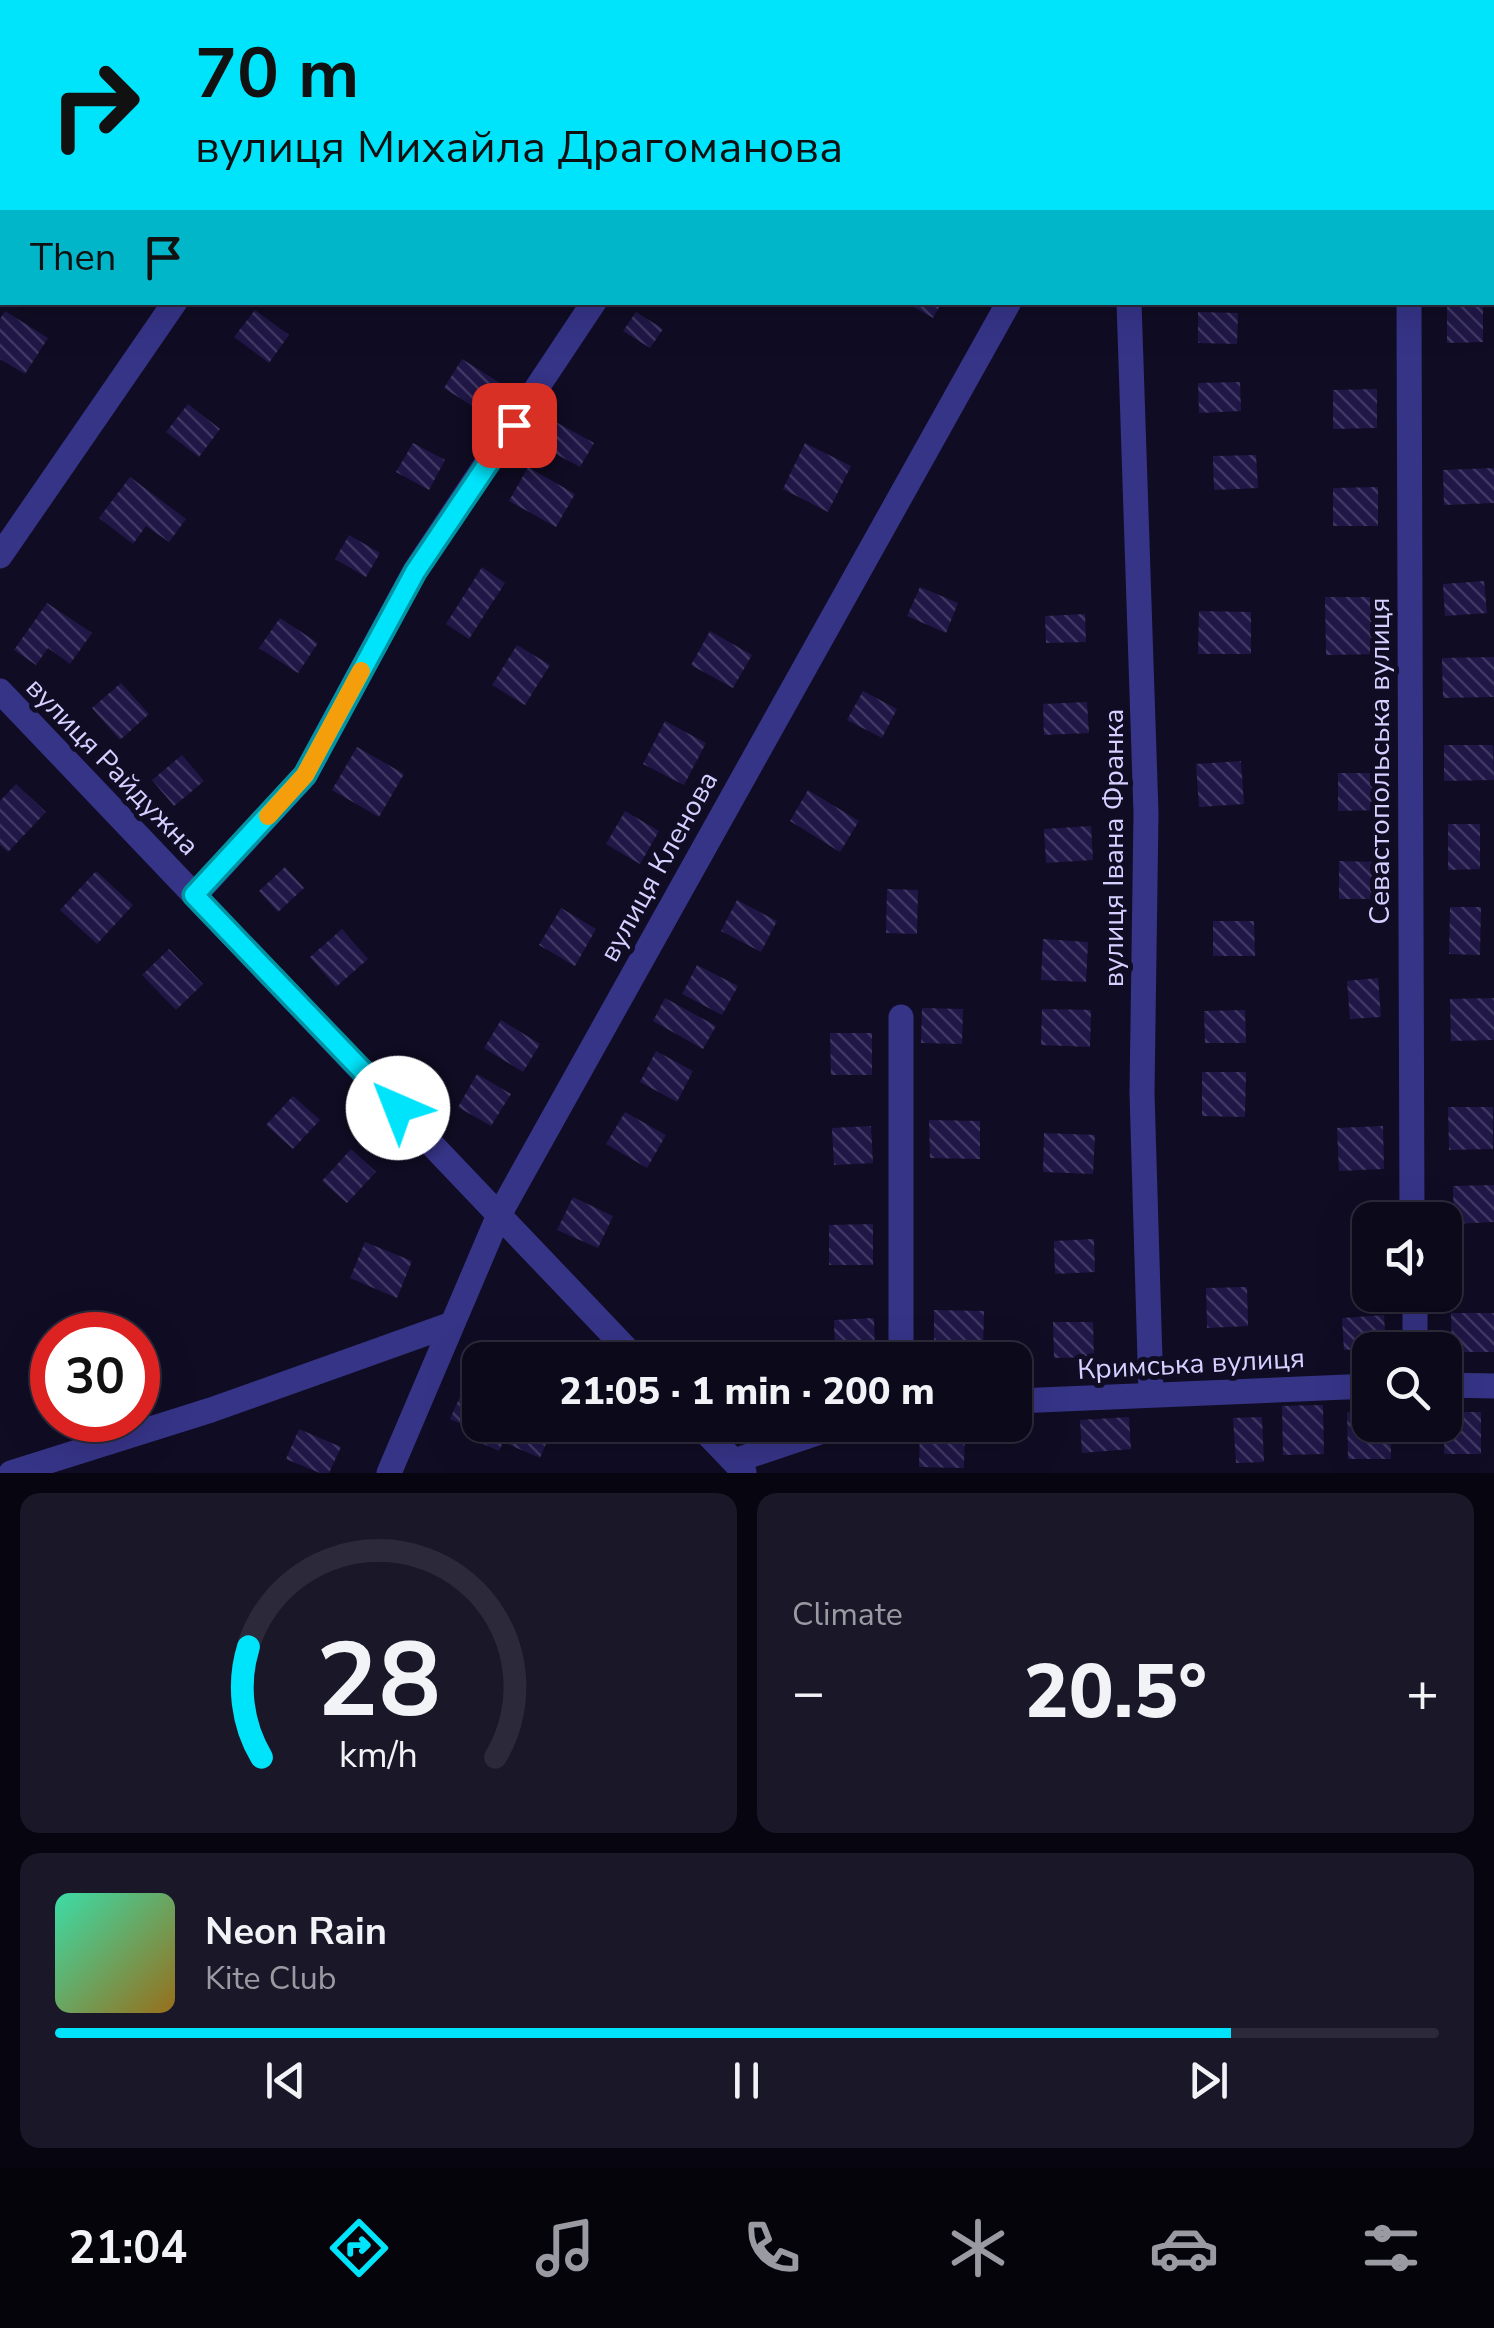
<!DOCTYPE html>
<meta charset="utf-8">
<style>
body{margin:0;font-family:"Nunito Sans",sans-serif;background:#1a1728;color:#f1f3f6;height:100vh;display:flex;flex-direction:column;font-size:38px;white-space:nowrap}
*{box-sizing:border-box;margin:0}
p{font-size:32px;color:#9a9aa3}
.icon{flex:none;width:55px;height:55px;fill:none;stroke:currentColor;stroke-width:2;stroke-linecap:round;stroke-linejoin:round}
.map{position:relative;height:1473px;overflow:hidden}
.panel{display:flex;flex-direction:column;gap:20px;padding:20px;background:#07050f;flex:1}
.panel>*{flex:none}
.top-card{position:absolute;left:0px;top:0px;width:1495px;height:305px;box-shadow:0 10px 40px #0002,0 0 0 2px #2c2a3a;background:#00e4fb;color:#111;overflow:hidden}
.buttons{position:absolute;left:1352px;top:1202px;display:grid;gap:20px}
.buttons a{display:grid;place-items:center;width:110px;height:110px;border-radius:20px;background:#0c091b;box-shadow:0 10px 40px #0002,0 0 0 2px #2c2a3a;font-size:50px}
.speed{position:absolute;left:30px;top:1312px;display:flex;gap:20px;font-size:50px;font-weight:700;text-align:center}
.speed>*{display:grid;place-content:center;width:130px;height:130px;border-radius:50%;background:#0c091b;box-shadow:0 10px 40px #0002,0 0 0 2px #2c2a3a;line-height:1}
.speed .limit{border:15px solid #d22;background:#fff;color:#111}
.pin{position:absolute;display:grid;place-items:center;width:85px;height:85px;color:#fff;margin:-42px;border-radius:20px;box-shadow:0 5px 15px #0006}
.me{position:absolute;width:110px;margin:-55px;rotate:316deg;stroke-linejoin:round;filter:drop-shadow(0 0 8px #0008)}
.turn{display:flex;align-items:center;gap:35px;height:210px;padding:0 30px;font-size:45px}
.turn .icon{width:130px;height:130px;stroke-width:2.5}
.turn b{display:block;font-size:70px;line-height:85px}
.then{display:flex;align-items:center;height:95px;padding:0 30px;background:#0003;gap:20px;font-size:38px}
.big{font-size:75px;font-weight:800;line-height:1.1}
.panel .tile{flex:1;display:flex;flex-direction:column;justify-content:center;gap:15px;min-width:0;padding:0 35px;border-radius:20px;background:#1a1728}
.panel .dial{align-items:center;gap:0}
.dial svg{height:260px;overflow:visible;fill:none;stroke:#2c2a3a;stroke-width:7;stroke-linecap:round;text-anchor:middle}
.dial text{fill:#f1f3f6;stroke:none}
.song{display:flex;align-items:center;gap:30px}
.cover{width:120px;height:120px;border-radius:15px;background:linear-gradient(135deg,hsl(160 70% 55%),hsl(40 70% 35%))}
.played{height:10px;border-radius:5px;background:linear-gradient(90deg,#00e4fb 85%,#2c2a3a 85%)}
.keys{display:flex;justify-content:space-around;direction:ltr}
.heat{display:flex;justify-content:space-between;align-items:center;font-size:55px;direction:ltr}
.panel .tiles{flex:1;display:grid;gap:20px;grid-template-columns:1fr 1fr}
.tile:last-child{grid-column:span 2}
.trip{position:absolute;left:462px;top:1342px;width:570px;height:100px;border-radius:20px;background:#0c091b;box-shadow:0 10px 40px #0002,0 0 0 2px #2c2a3a;font-weight:800;line-height:100px;text-align:center}
.tab-bar{display:flex;height:160px;justify-content:space-around;align-items:center;background:#05040b;color:#9a9aa3}
.tab-bar .icon{width:70px;height:70px}
.tab-bar .current{color:#00e4fb}
.tab-bar b{font-size:45px;color:#f1f3f6}
.map>svg:first-child{display:block}
</style>
<div class="map">
<svg width="1494" height="1473" viewBox="0 0 1494 1473">
<defs>
<pattern id="building-back-hatch" width="6" height="6" patternUnits="userSpaceOnUse" patternTransform="scale(2.5)"><rect width="6" height="6" fill="#201747"/><path d="M-1 5l2 2M0 0l6 6M5-1l2 2" fill="none" stroke="#403863"/></pattern>
</defs>
<rect width="100%" height="100%" fill="#100c24"/>
<g fill="url(#building-back-hatch)">
<path d="M905,302H942L933,318Z"/>
<path d="M1447,307H1483V342L1447,343Z"/>
<path d="M255,310L289,335L269,363L234,337Z"/>
<path d="M5,311L48,338L25,374L0,359V319Z"/>
<path d="M636,312L663,329L650,348L623,331Z"/>
<path d="M1198,312L1238,313L1237,344L1198,343Z"/>
<path d="M462,359L500,383L482,412L444,388Z"/>
<path d="M1240,382L1241,411L1199,413L1198,383Z"/>
<path d="M1377,389V428L1333,429V390Z"/>
<path d="M188,404L220,429L199,457L166,432Z"/>
<path d="M554,421L594,443L580,467L541,446Z"/>
<path d="M413,443L445,460L429,490L396,472Z"/>
<path d="M805,443L851,466L828,512L783,489Z"/>
<path d="M1256,455L1258,488L1214,490L1213,456Z"/>
<path d="M528,467L575,494L556,527L509,501Z"/>
<path d="M1494,468V503L1444,505L1443,470Z"/>
<path d="M130,477L186,519L169,542L146,526L133,544L99,518Z"/>
<path d="M1378,487V526H1333V488Z"/>
<path d="M349,535L380,553L366,577L335,559Z"/>
<path d="M482,567L505,583L469,639L446,624Z"/>
<path d="M1484,581L1487,613L1445,616L1443,584Z"/>
<path d="M920,587L958,603L946,633L907,616Z"/>
<path d="M1325,597H1380L1381,654L1326,655Z"/>
<path d="M47,603L92,633L70,664L48,648L36,665L14,650Z"/>
<path d="M1199,611L1251,612V654H1198Z"/>
<path d="M1085,614L1086,642L1046,643L1045,616Z"/>
<path d="M280,618L318,643L298,673L259,648Z"/>
<path d="M710,631L752,655L733,688L691,665Z"/>
<path d="M517,645L550,665L525,705L492,685Z"/>
<path d="M1494,657V697L1443,698L1442,658Z"/>
<path d="M121,683L149,714L120,740L92,708Z"/>
<path d="M863,691L897,709L882,738L847,720Z"/>
<path d="M1087,702L1089,733L1044,735L1043,704Z"/>
<path d="M665,721L706,743L684,785L643,764Z"/>
<path d="M1444,745H1493L1494,780L1444,781Z"/>
<path d="M357,747L404,774L379,817L332,790Z"/>
<path d="M182,755L204,781L174,806L152,780Z"/>
<path d="M1241,761L1244,804L1199,807L1196,764Z"/>
<path d="M1338,773H1380V810L1338,811Z"/>
<path d="M16,784L46,812L8,852L0,845V801Z"/>
<path d="M808,790L859,821L840,852L790,821Z"/>
<path d="M625,811L659,831L640,864L606,844Z"/>
<path d="M1448,824H1480V869L1448,870Z"/>
<path d="M1091,826L1093,860L1046,863L1044,829Z"/>
<path d="M1339,861L1377,862V899H1339Z"/>
<path d="M285,867L304,888L278,912L259,891Z"/>
<path d="M96,871L133,905L97,944L60,910Z"/>
<path d="M887,889L918,890L917,934L886,933Z"/>
<path d="M737,900L777,921L761,952L721,931Z"/>
<path d="M1450,907H1481L1480,955L1449,954Z"/>
<path d="M561,908L596,929L575,966L539,945Z"/>
<path d="M1213,921H1254L1255,956H1213Z"/>
<path d="M342,929L368,959L336,987L310,957Z"/>
<path d="M1043,939L1088,942L1086,982L1041,980Z"/>
<path d="M169,949L203,984L176,1010L142,975Z"/>
<path d="M697,965L738,986L722,1015L682,994Z"/>
<path d="M1378,978L1381,1017L1350,1019L1347,981Z"/>
<path d="M665,998L716,1026L703,1049L653,1021Z"/>
<path d="M1494,998V1040L1451,1041L1450,999Z"/>
<path d="M922,1008L963,1009L962,1044L921,1043Z"/>
<path d="M1042,1009L1091,1010L1090,1047L1041,1045Z"/>
<path d="M1245,1010L1246,1043H1205L1204,1011Z"/>
<path d="M501,1020L540,1044L523,1072L484,1048Z"/>
<path d="M830,1033H872V1075H831Z"/>
<path d="M656,1051L693,1071L677,1102L640,1082Z"/>
<path d="M1202,1072H1246L1245,1117L1202,1116Z"/>
<path d="M477,1074L511,1094L491,1126L458,1107Z"/>
<path d="M293,1096L320,1120L293,1149L266,1125Z"/>
<path d="M1448,1107H1493V1149L1449,1150Z"/>
<path d="M625,1112L666,1135L647,1168L606,1144Z"/>
<path d="M929,1120L980,1121V1159L930,1158Z"/>
<path d="M871,1126L873,1163L834,1165L832,1128Z"/>
<path d="M1383,1126L1384,1169L1339,1171L1337,1128Z"/>
<path d="M1044,1133L1095,1135L1093,1174L1043,1172Z"/>
<path d="M351,1149L376,1172L347,1203L322,1181Z"/>
<path d="M1494,1185V1222L1454,1224L1453,1186Z"/>
<path d="M573,1197L613,1216L598,1248L557,1230Z"/>
<path d="M873,1224V1265H829V1225Z"/>
<path d="M1094,1239L1095,1272L1055,1274L1054,1241Z"/>
<path d="M365,1242L412,1261L397,1298L350,1278Z"/>
<path d="M1247,1287L1248,1326L1207,1328L1206,1288Z"/>
<path d="M934,1310L984,1311L983,1351L934,1350Z"/>
<path d="M1451,1313H1494V1352H1452Z"/>
<path d="M1384,1315L1386,1348L1344,1350L1342,1318Z"/>
<path d="M874,1318L875,1353L835,1354L834,1320Z"/>
<path d="M1053,1322H1093L1094,1357L1054,1358Z"/>
<path d="M466,1383L480,1389V1425H554L540,1458L503,1442L499,1451L467,1437L471,1428L450,1419Z"/>
<path d="M1323,1405L1324,1454L1283,1455L1282,1406Z"/>
<path d="M1370,1411V1425H1391V1459H1348L1347,1412Z"/>
<path d="M1445,1412H1481V1454H1444Z"/>
<path d="M1129,1417L1131,1449L1082,1453L1080,1420Z"/>
<path d="M1262,1417L1264,1462L1236,1463L1233,1418Z"/>
<path d="M920,1425H965L964,1468L919,1467Z"/>
<path d="M299,1429L341,1447L329,1473H320L286,1459Z"/>
</g>
<g fill="none" stroke-linecap="round" stroke-linejoin="round">
<g stroke="#363487" stroke-width="25">
<path d="M1336,0L1341,2"/>
<path d="M382,2L383,0"/>
<path d="M780,2L782,0"/>
<path d="M1178,2L1179,0"/>
<path d="M0,8L2,10"/>
<path d="M1129,302L1146,813L1142,1093L1151,1393"/>
<path d="M1409,302L1412,1220"/>
<path d="M0,556L175,302"/>
<path d="M0,691L637,1360"/>
<path d="M195,895L305,775L415,571L594,302"/>
<path d="M1415,1295V1350"/>
<path d="M901,1360V1017"/>
<path d="M1445,1385L1494,1386"/>
<path d="M1015,1401L1370,1386"/>
<path d="M699,1425L744,1472"/>
<path d="M734,1461L841,1425"/>
<path d="M11,1473L211,1410L452,1324"/>
<path d="M389,1473L499,1215L1009,302"/>
</g>
</g>
<g fill="none" stroke-linecap="round" stroke-linejoin="round">
<defs>
<path id="route" d="M398,1108L194,895L305,775L415,572L514,425"/>
</defs>
<use href="#route" stroke="#0094a3" stroke-width="25"/>
<use href="#route" stroke="#00e4fb" stroke-width="18"/>
<path stroke="#f59e0b" stroke-width="18" d="M268,816L305,775L361,671"/>
</g>
<g text-anchor="middle" stroke-width="10" stroke-linejoin="round" paint-order="stroke">
<g font-size="28" fill="#d5d0ff" stroke="#100c24">
<text transform="translate(1379 761) rotate(-90)" y="10">Севастопольська вулиця</text>
<text transform="translate(113 766) rotate(46)" y="10">вулиця Райдужна</text>
<text transform="translate(1113 848) rotate(-90)" y="10">вулиця Івана Франка</text>
<text transform="translate(658 866) rotate(-61)" y="10">вулиця Кленова</text>
<text transform="translate(1191 1363) rotate(-3)" y="10">Кримська вулиця</text>
</g>
</g>
</svg>
<div class="buttons">
<a><svg class="icon" aria-label="sound" viewBox="0 0 24 24"><path d="M4 9h4l5-4v14l-5-4H4zM17 9q2 3 0 6"/></svg></a>
<a><svg class="icon" aria-label="search" viewBox="0 0 24 24"><circle cx="10" cy="10" r="6"/><path d="M15 15l6 6"/></svg></a>
</div>
<div class="speed"><div class="limit">30</div></div>
<div class="pin" style="left:514px;top:425px;background:#d93025"><svg class="icon" aria-label="arrive" viewBox="0 0 24 24"><path d="M6 21V4h12l-3 4 3 4H6"/></svg></div>
<svg class="me" style="left:398px;top:1108px" viewBox="-20 -20 40 40"><circle r="19" fill="#fff"/><path d="M0-13L10 11 0 6-10 11z" fill="#00e4fb"/></svg>
<div class="trip">21:05 · 1 min · 200 m</div>
<div class="top-card">
<div class="turn"><svg class="icon" aria-label="right" viewBox="0 0 24 24"><path d="M7 20v-9h11M14 6l5 5-5 5"/></svg><div><b>70 m</b>вулиця Михайла Драгоманова</div></div>
<div class="then">Then<svg class="icon" aria-label="arrive" viewBox="0 0 24 24"><path d="M6 21V4h12l-3 4 3 4H6"/></svg></div>
</div>
</div>
<section class="panel">
<div class="tiles">
<div class="tile dial"><svg viewBox="0 0 100 80">
<path d="M14 69A42 42 0 1 1 86 69"/>
<path d="M14 69A42 42 0 0 1 10 35" stroke="#00e4fb"/>
<text x="50" y="56" font-size="32" font-weight="700">28</text>
<text x="50" y="72" font-size="11">km/h</text>
</svg></div>
<div class="tile"><p>Climate</p>
<div class="heat"><a>−</a><b class="big">20.5°</b><a>+</a></div>
</div>
<div class="tile">
<div class="song"><i class="cover"></i><div><b>Neon Rain</b><p>Kite Club</p></div></div>
<div class="played"></div>
<div class="keys"><svg class="icon" aria-label="previous" viewBox="0 0 24 24"><path d="M18 5L8 12l10 7zM5 5v14"/></svg><svg class="icon" aria-label="pause" viewBox="0 0 24 24"><path d="M8 5v14M16 5v14"/></svg><svg class="icon" aria-label="next" viewBox="0 0 24 24"><path d="M6 5l10 7-10 7zM19 5v14"/></svg></div>
</div>
</div>
</section>
<nav class="tab-bar">
<b>21:04</b>
<svg class="icon current" aria-label="directions" viewBox="0 0 24 24"><path d="M12 3l9 9-9 9-9-9zM9 14v-3h6M13 9l2 2-2 2"/></svg>
<svg class="icon" aria-label="music" viewBox="0 0 24 24"><path d="M9 18V5l10-2v13"/><circle cx="6" cy="18" r="3"/><circle cx="16" cy="16" r="3"/></svg>
<svg class="icon" aria-label="phone" viewBox="0 0 24 24"><path d="M5 4h4l2 5-3 2q2 4 5 5l2-3 5 2v4C11 20 4 13 5 4z"/></svg>
<svg class="icon" aria-label="climate" viewBox="0 0 24 24"><path d="M12 3v18M4 7l16 10M4 17L20 7"/></svg>
<svg class="icon" aria-label="car" viewBox="0 0 24 24"><path d="M5 17H2v-5l4-1 3-4h7l3 4 3 1v5h-3M9 17h6M6 11h13"/><circle cx="7" cy="17" r="2"/><circle cx="17" cy="17" r="2"/></svg>
<svg class="icon" aria-label="filters" viewBox="0 0 24 24"><path d="M4 7h16M4 17h16"/><circle cx="9" cy="7" r="2"/><circle cx="15" cy="17" r="2"/></svg>
</nav>
